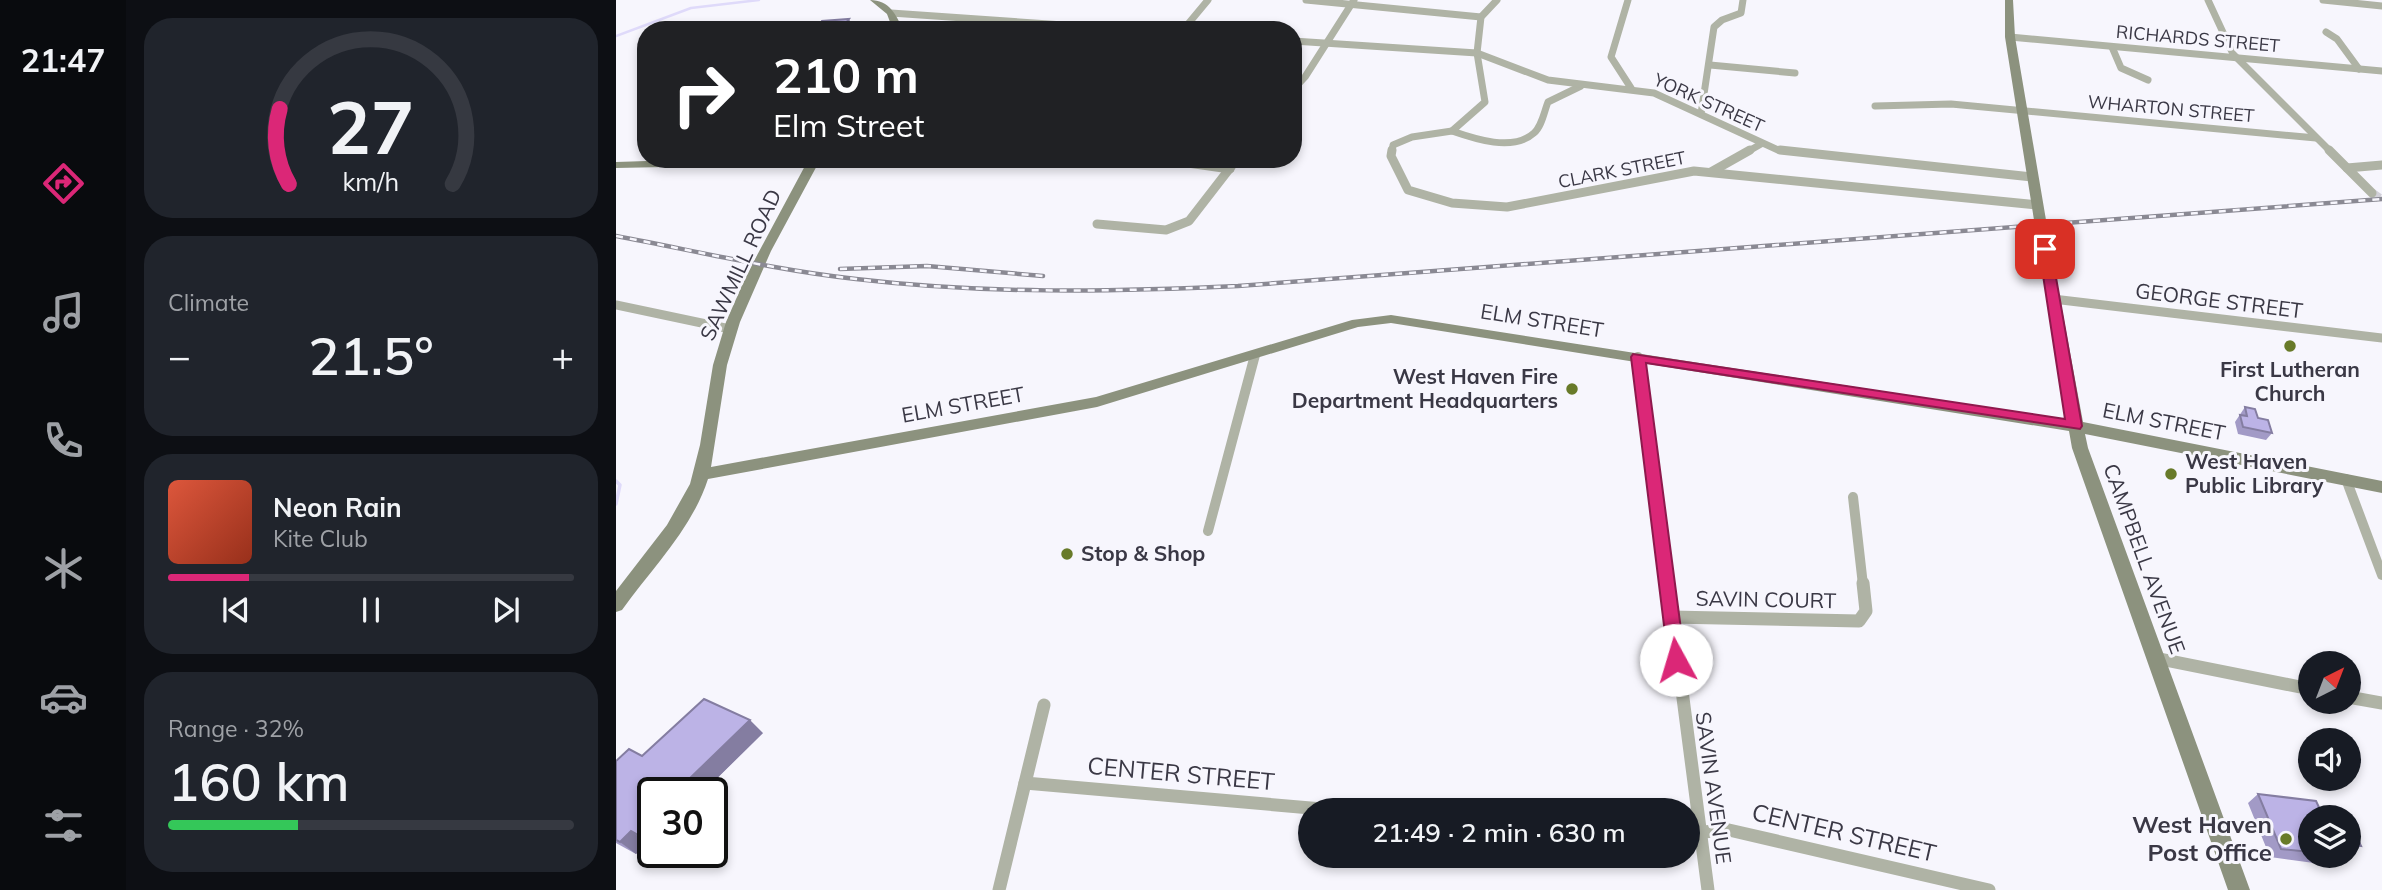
<!DOCTYPE html>
<meta charset="utf-8">
<style>
body{margin:0;font-family:Mulish,sans-serif;background:#20242c;color:#f1f3f6;height:100vh;display:flex;flex-direction:column;font-size:26px;white-space:nowrap}
*{box-sizing:border-box;margin:0}
p{font-size:23px;color:#9ea1a6}
.icon{flex:none;width:38px;height:38px;fill:none;stroke:currentColor;stroke-width:2;stroke-linecap:round;stroke-linejoin:round}
.map{position:relative;flex:1;overflow:hidden}
.panel{display:flex;flex-direction:column;gap:18px;padding:18px;background:#0d0f14;width:490px}
.panel>*{flex:none}
.hud{position:absolute;left:21px;top:21px;width:665px;height:147px;border-radius:28px;box-shadow:0 4px 10px #0003;background:#202124;color:#fff;overflow:hidden}
.needle{width:46px;rotate:42deg}
.tools{position:absolute;left:1682px;top:651px;display:grid;gap:14px}
.tools a{display:grid;place-items:center;width:63px;height:63px;border-radius:50%;background:#171b24;box-shadow:0 4px 10px #0003;font-size:35px}
.speed{position:absolute;left:21px;top:777px;display:flex;gap:14px;font-size:35px;font-weight:700;text-align:center}
.speed>*{display:grid;place-content:center;width:91px;height:91px;border-radius:50%;background:#171b24;box-shadow:0 4px 10px #0003;line-height:1}
.speed .limit{border:4px solid #111;border-radius:10px;background:#fff;color:#111}
.pin{position:absolute;display:grid;place-items:center;width:60px;height:60px;color:#fff;margin:-30px;border-radius:14px;box-shadow:0 4px 10px #0006}
.me{position:absolute;width:77px;margin:-38px;rotate:354deg;stroke-linejoin:round;filter:drop-shadow(0 0 5px #0008)}
.turn{display:flex;align-items:center;gap:24px;height:147px;padding:0 21px;font-size:32px}
.turn .icon{width:91px;height:91px;stroke-width:2.5}
.turn b{display:block;font-size:49px;line-height:60px}
.big{font-size:52px;font-weight:600;line-height:1.1}
.panel .widget{flex:1;display:flex;flex-direction:column;justify-content:center;gap:10px;min-width:0;padding:0 24px;border-radius:28px;background:#20242c}
.panel .dial{align-items:center;gap:0}
.dial svg{height:182px;overflow:visible;fill:none;stroke:#363941;stroke-width:7;stroke-linecap:round;text-anchor:middle}
.dial text{fill:#f1f3f6;stroke:none}
.song{display:flex;align-items:center;gap:21px}
.cover{width:84px;height:84px;border-radius:10px;background:linear-gradient(135deg,hsl(10 70% 55%),hsl(10 70% 35%))}
.played{height:7px;border-radius:4px;background:linear-gradient(90deg,#db2777 20%,#363941 20%)}
.keys{display:flex;justify-content:space-around;direction:ltr}
.heat{display:flex;justify-content:space-between;align-items:center;font-size:38px;direction:ltr}
.charge{height:10px;border-radius:5px;background:linear-gradient(90deg,#34c759 32%,#363941 0)}
.trip{position:absolute;left:682px;top:798px;width:402px;height:70px;border-radius:35px;background:#171b24;box-shadow:0 4px 10px #0003;font-weight:600;line-height:70px;text-align:center}
main{display:flex;flex:1;min-height:0}
.tabs{display:flex;flex-direction:column;width:126px;justify-content:space-around;align-items:center;background:#090b0e;color:#9ea1a6}
.tabs .icon{width:49px;height:49px}
.tabs .on{color:#db2777}
.tabs b{font-size:32px;color:#f1f3f6}
.map>svg:first-child{display:block}
</style>
<main>
<nav class="tabs">
<b>21:47</b>
<svg class="icon on" aria-label="directions" viewBox="0 0 24 24"><path d="M12 3l9 9-9 9-9-9zM9 14v-3h6M13 9l2 2-2 2"/></svg>
<svg class="icon" aria-label="music" viewBox="0 0 24 24"><path d="M9 18V5l10-2v13"/><circle cx="6" cy="18" r="3"/><circle cx="16" cy="16" r="3"/></svg>
<svg class="icon" aria-label="phone" viewBox="0 0 24 24"><path d="M5 4h4l2 5-3 2q2 4 5 5l2-3 5 2v4C11 20 4 13 5 4z"/></svg>
<svg class="icon" aria-label="climate" viewBox="0 0 24 24"><path d="M12 3v18M4 7l16 10M4 17L20 7"/></svg>
<svg class="icon" aria-label="car" viewBox="0 0 24 24"><path d="M5 17H2v-5l4-1 3-4h7l3 4 3 1v5h-3M9 17h6M6 11h13"/><circle cx="7" cy="17" r="2"/><circle cx="17" cy="17" r="2"/></svg>
<svg class="icon" aria-label="filters" viewBox="0 0 24 24"><path d="M4 7h16M4 17h16"/><circle cx="9" cy="7" r="2"/><circle cx="15" cy="17" r="2"/></svg>
</nav>
<section class="panel">
<div class="widget dial"><svg viewBox="0 0 100 80">
<path d="M14 69A42 42 0 1 1 86 69"/>
<path d="M14 69A42 42 0 0 1 10 36" stroke="#db2777"/>
<text x="50" y="56" font-size="32" font-weight="700">27</text>
<text x="50" y="72" font-size="11">km/h</text>
</svg></div>
<div class="widget"><p>Climate</p>
<div class="heat"><a>−</a><b class="big">21.5°</b><a>+</a></div>
</div>
<div class="widget">
<div class="song"><i class="cover"></i><div><b>Neon Rain</b><p>Kite Club</p></div></div>
<div class="played"></div>
<div class="keys"><svg class="icon" aria-label="previous" viewBox="0 0 24 24"><path d="M18 5L8 12l10 7zM5 5v14"/></svg><svg class="icon" aria-label="pause" viewBox="0 0 24 24"><path d="M8 5v14M16 5v14"/></svg><svg class="icon" aria-label="next" viewBox="0 0 24 24"><path d="M6 5l10 7-10 7zM19 5v14"/></svg></div>
</div>
<div class="widget"><p>Range · 32%</p><b class="big">160 km</b><div class="charge"></div></div>
</section>
<div class="map">
<svg width="1766" height="890" viewBox="0 0 1766 890">
<rect width="100%" height="100%" fill="#f7f6fd"/>
<g fill="none" stroke-linecap="round" stroke-linejoin="round">
<path stroke="#dfdafa" stroke-width="2.5" d="M0,36L75,8L143,0"/>
<path stroke="#dfdafa" stroke-width="3.5" d="M0,481L4,485L0,504"/>
<path stroke="#d1d0d8" stroke-width="9" stroke-dasharray="9 4.5" stroke-linecap="butt" d="M1756,193L1766,200"/>
<g stroke="#afb3a5" stroke-width="7">
<path d="M690,0L865,17"/>
<path d="M881,0L865,17L861,53L869,102L836,131C859,139 897,152 918,133C926,126 928,112 932,102L965,86"/>
<path d="M1012,0L995,57L1015,88"/>
<path d="M1592,0L1617,54L1715,152"/>
<path d="M1707,0L1766,6"/>
<path d="M275,13L521,30"/>
<path d="M567,30L592,0"/>
<path d="M1710,32L1721,39L1743,69"/>
<path d="M1394,37L1766,71"/>
<path d="M677,41L861,53L932,80L1038,93L1162,150L1181,152"/>
<path d="M1496,47L1505,68L1532,80"/>
<path d="M1094,65L1179,73"/>
<path d="M677,90L689,77L738,0"/>
<path d="M1259,106L1335,104L1700,138"/>
<path d="M1085,114L1098,27L1106,20L1125,13L1127,0"/>
<path d="M776,152L777,145L796,137L836,131"/>
<path d="M1131,152L1145,144"/>
</g>
<g stroke="#afb3a5" stroke-width="9">
<path d="M776,150L775,156L792,190L836,203L891,207L1078,171L1422,205"/>
<path d="M1164,150L1416,177"/>
<path d="M1713,150L1756,193"/>
<path d="M544,159L614,169"/>
<path d="M1731,168L1766,165"/>
<path d="M1095,172L1134,150"/>
<path d="M481,224L550,230L573,221L621,159"/>
<path d="M1437,299L1766,338"/>
<path d="M0,305L114,329"/>
</g>
<g stroke="#afb3a5" stroke-width="10">
<path d="M1022,357L1052,585"/>
<path d="M1730,479L1766,575"/>
<path d="M1237,497L1247,585"/>
<path d="M592,531L639,355"/>
</g>
<g stroke="#afb3a5" stroke-width="13">
<path d="M1052,583L1092,890"/>
<path d="M1055,617L1243,621L1250,611L1247,583"/>
<path d="M1539,658L1694,689"/>
<path d="M1732,697L1766,703"/>
<path d="M409,783L718,810"/>
<path d="M1073,833L1113,830L1373,890"/>
<path d="M383,890L428,705"/>
</g>
<g fill="#8c927e" fill-rule="evenodd">
<path d="M254,0C273,0 280,14 287,30H277L271,14Z"/>
<path d="M1389,0H1397L1399,37L1430,220L1424,224L1418,220L1389,37Z"/>
<path d="M93,159L204,160L155,251L124,322L111,365L95,467L480,397L736,320L775,315L1451,420L1420,234L1426,230L1432,234L1467,422L1766,481V493L1469,434L1472,448L1634,890H1612L1456,448L1453,431L775,323L742,327L481,407L92,479C76,529 36,568 6,610L0,612V591L51,525L74,484L84,445L97,365L110,322L131,274L190,164L0,168V162Z"/>
</g>
<defs>
<g id="rail">
<path d="M0,236C80,251 159,270 240,279C367,294 495,292 622,286L1766,199"/>
<path d="M224,269L311,266L427,276"/>
</g>
</defs>
<use href="#rail" stroke="#8a8993" stroke-width="4.5"/>
<use href="#rail" stroke="#f7f6fd" stroke-width="2.5" stroke-dasharray="7" stroke-linecap="butt"/>
</g>
<g fill="#a29ac6">
<path d="M1629,407L1642,418L1656,433L1650,440L1622,434L1619,422Z"/>
<path d="M147,733L87,792L88,793H37V846L31,843L20,854L0,843V761Z"/>
<path d="M1642,794L1694,817V856H1725L1713,865L1654,857L1632,803Z"/>
<path d="M1732,819L1745,846L1732,855Z"/>
</g>
<g fill="#847da1">
<path d="M233,19L238,30H228L227,27Z"/>
<path d="M134,720L147,733L87,792L88,793H78L70,782Z"/>
<path d="M15,831L31,843L20,854L4,842Z"/>
<path d="M37,834V844L31,840Z"/>
</g>
<g fill="#bcb3e6" stroke="#847da1" stroke-width="2">
<path d="M233,19L227,27H233L230,30H193L204,27L206,21Z"/>
<path d="M1629,407L1639,409L1642,418L1652,420L1656,433L1627,427L1624,415L1631,416Z"/>
<path d="M88,699L134,720L70,782L83,788L78,793H37V834L31,840L15,831L4,842L0,840V761L13,749L26,756Z"/>
<path d="M1642,794L1700,801L1707,816L1717,817H1694V852L1665,849Z"/>
<path d="M1732,819L1745,846L1732,844Z"/>
</g>
<path fill="#db2777" stroke="#8e194d" stroke-width="2" d="M1429,245L1435,249L1466,426L1464,429L1030,363L1069,660L1066,666H1053L1015,357L1017,354L1449,419L1423,249Z"/>
<g fill="#687a29" stroke="#f7f6fd" stroke-width="2.5">
<circle cx="1674" cy="346" r="7"/>
<circle cx="956" cy="389" r="7"/>
<circle cx="1555" cy="474" r="7"/>
<circle cx="451" cy="554" r="7"/>
<circle cx="1670" cy="839" r="7"/>
</g>
<g text-anchor="middle" stroke-width="6" stroke-linejoin="round" paint-order="stroke">
<g font-size="18" fill="#3a3845" stroke="#f7f6fd">
<text transform="translate(1582 39) rotate(5)" y="6">RICHARDS STREET</text>
<text transform="translate(1093 103) rotate(24)" y="6">YORK STREET</text>
<text transform="translate(1555 109) rotate(5)" y="6">WHARTON STREET</text>
<text transform="translate(1006 170) rotate(-11)" y="6">CLARK STREET</text>
</g>
<g font-size="21" fill="#3a3845" stroke="#f7f6fd">
<text transform="translate(125 265) rotate(-65)" y="7">SAWMILL ROAD</text>
<text transform="translate(1603 301) rotate(7)" y="7">GEORGE STREET</text>
<text transform="translate(926 321) rotate(9)" y="7">ELM STREET</text>
<text transform="translate(347 405) rotate(-10)" y="7">ELM STREET</text>
<text transform="translate(1548 422) rotate(11)" y="7">ELM STREET</text>
<text transform="translate(1528 559) rotate(70)" y="7">CAMPBELL AVENUE</text>
<text transform="translate(1150 600) rotate(1)" y="7">SAVIN COURT</text>
<text transform="translate(1097 788) rotate(82)" y="7">SAVIN AVENUE</text>
</g>
<g font-size="21" font-weight="bold" fill="#3a3845" stroke="#f7f6fd" text-anchor="start">
<text x="1674" y="377" text-anchor="middle">First Lutheran<tspan x="1674" dy="24">Church</tspan></text>
<text x="942" y="384" text-anchor="end">West Haven Fire<tspan x="942" dy="24">Department Headquarters</tspan></text>
<text x="1569" y="469">West Haven<tspan x="1569" dy="24">Public Library</tspan></text>
<text x="465" y="561">Stop &amp; Shop</text>
</g>
<g font-size="24" fill="#3a3845" stroke="#f7f6fd">
<text transform="translate(565 774) rotate(5)" y="8">CENTER STREET</text>
<text transform="translate(1228 833) rotate(13)" y="8">CENTER STREET</text>
</g>
<g font-size="24" font-weight="bold" fill="#3a3845" stroke="#f7f6fd" text-anchor="end">
<text x="1656" y="833">West Haven<tspan x="1656" dy="28">Post Office</tspan></text>
</g>
</g>
</svg>
<div class="tools">
<a><svg class="needle" viewBox="-14 -14 28 28"><path d="M0-13l5 13h-10z" fill="#e53935"/><path d="M0 13l5-13h-10z" fill="#9ea1a6"/></svg></a>
<a><svg class="icon" aria-label="sound" viewBox="0 0 24 24"><path d="M4 9h4l5-4v14l-5-4H4zM17 9q2 3 0 6"/></svg></a>
<a><svg class="icon" aria-label="layers" viewBox="0 0 24 24"><path d="M12 4l9 5-9 5-9-5zM3 14l9 5 9-5"/></svg></a>
</div>
<div class="speed"><div class="limit">30</div></div>
<div class="pin" style="left:1429px;top:249px;background:#d93025"><svg class="icon" aria-label="arrive" viewBox="0 0 24 24"><path d="M6 21V4h12l-3 4 3 4H6"/></svg></div>
<svg class="me" style="left:1060px;top:660px" viewBox="-20 -20 40 40"><circle r="19" fill="#fff"/><path d="M0-13L10 11 0 6-10 11z" fill="#db2777"/></svg>
<div class="trip">21:49 · 2 min · 630 m</div>
<div class="hud">
<div class="turn"><svg class="icon" aria-label="right" viewBox="0 0 24 24"><path d="M7 20v-9h11M14 6l5 5-5 5"/></svg><div><b>210 m</b>Elm Street</div></div>
</div>
</div>
</main>
